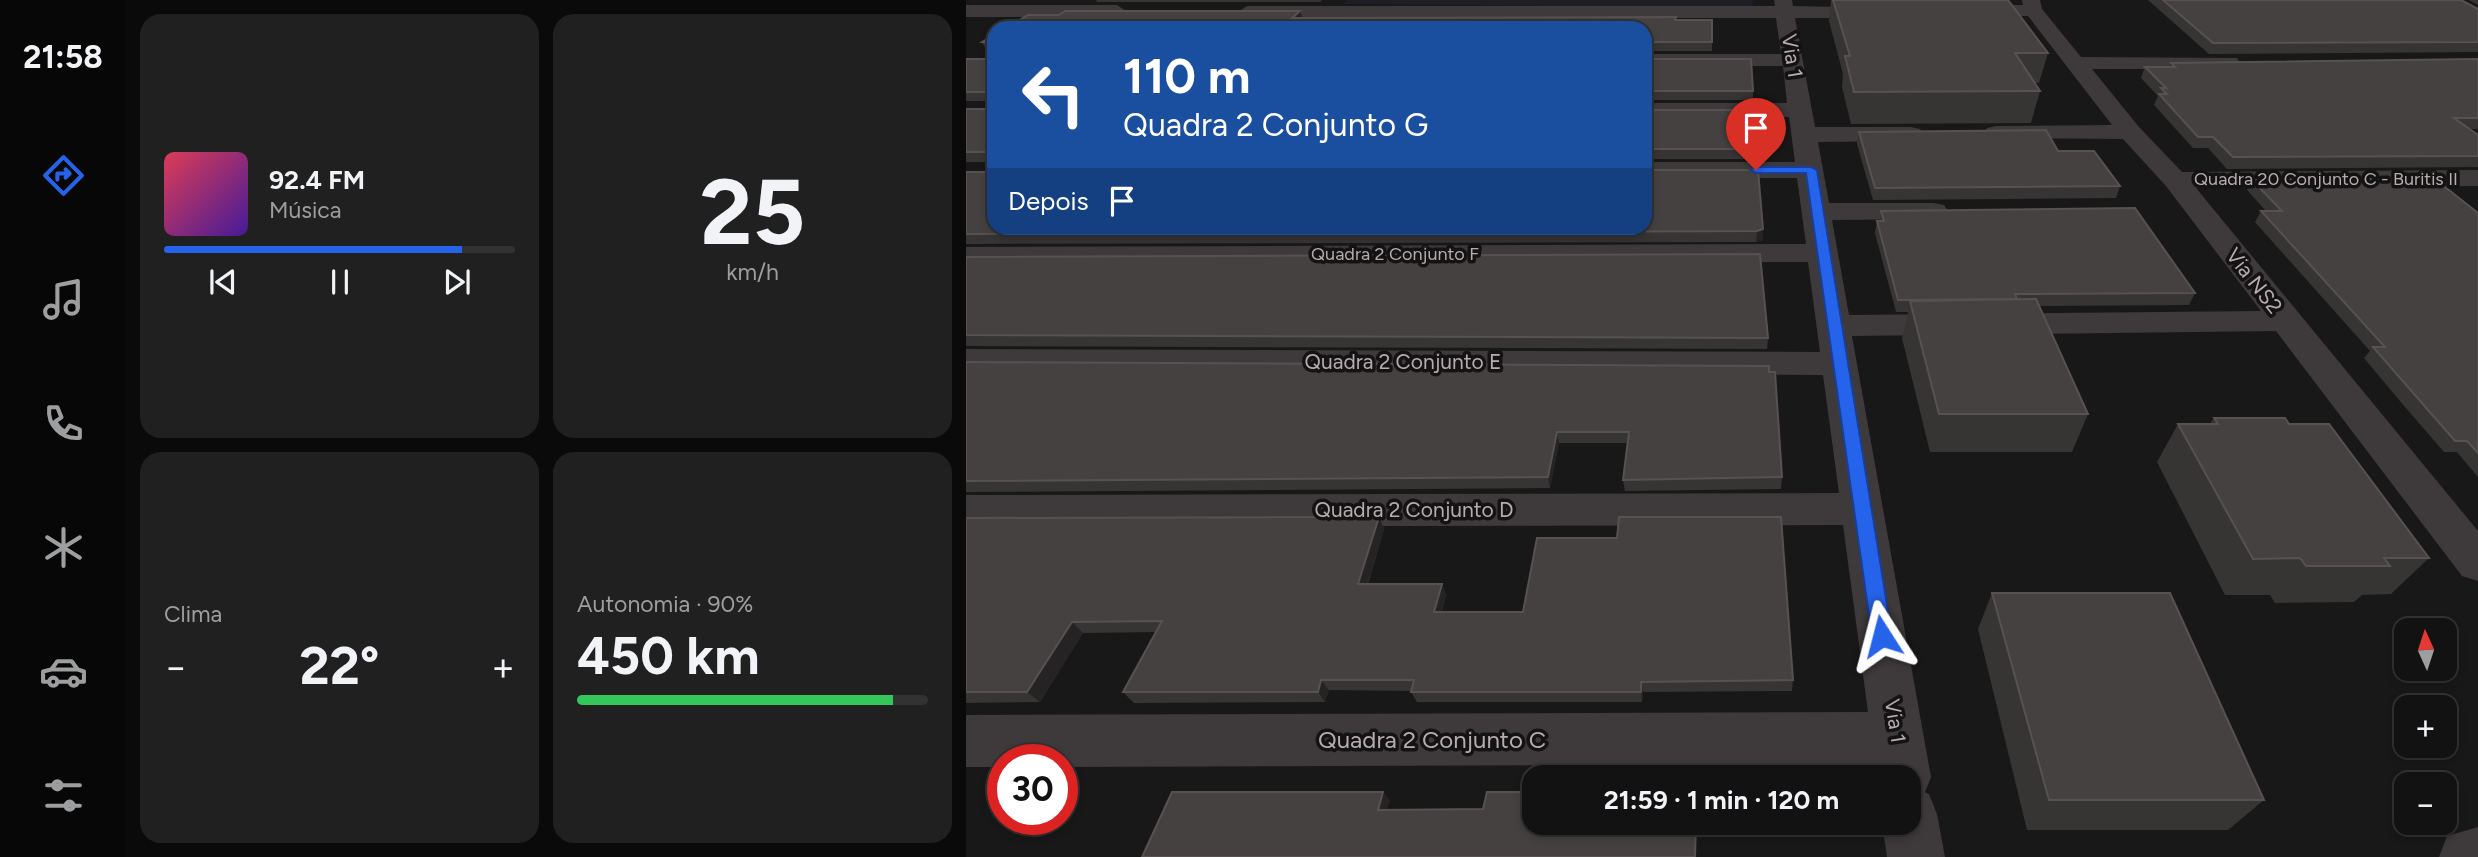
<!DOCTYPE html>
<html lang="pt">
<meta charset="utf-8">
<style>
body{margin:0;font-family:Figtree,sans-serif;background:#202020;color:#f1f3f6;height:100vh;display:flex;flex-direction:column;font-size:26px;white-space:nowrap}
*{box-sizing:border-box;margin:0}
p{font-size:23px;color:#9d9e9f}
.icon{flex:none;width:38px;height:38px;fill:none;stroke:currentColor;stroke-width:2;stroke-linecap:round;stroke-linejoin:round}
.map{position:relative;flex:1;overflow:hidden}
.sheet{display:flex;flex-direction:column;gap:14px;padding:14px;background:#0a0a0a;width:840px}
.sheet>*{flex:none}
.guide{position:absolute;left:21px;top:21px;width:665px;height:214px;border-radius:21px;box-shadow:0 4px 10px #0003,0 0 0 2px #323232;background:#1a4fa0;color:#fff;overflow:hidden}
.needle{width:46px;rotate:357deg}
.buttons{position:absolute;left:1428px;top:618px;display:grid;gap:14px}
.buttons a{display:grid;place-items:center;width:63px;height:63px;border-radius:14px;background:#131212;box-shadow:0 4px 10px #0003,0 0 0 2px #323232;font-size:35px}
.speed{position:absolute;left:21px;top:744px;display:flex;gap:14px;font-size:35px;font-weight:700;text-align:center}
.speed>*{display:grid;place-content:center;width:91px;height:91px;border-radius:50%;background:#131212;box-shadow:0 4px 10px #0003,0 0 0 2px #323232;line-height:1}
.speed .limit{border:10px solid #d22;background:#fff;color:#111}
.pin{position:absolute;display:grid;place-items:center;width:60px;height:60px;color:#fff;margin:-72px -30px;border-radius:50% 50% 50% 0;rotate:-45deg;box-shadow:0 0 7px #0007}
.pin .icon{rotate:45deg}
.me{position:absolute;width:77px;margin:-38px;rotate:351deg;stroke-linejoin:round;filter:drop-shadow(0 0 5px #0008)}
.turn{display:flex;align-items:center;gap:24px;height:147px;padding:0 21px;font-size:32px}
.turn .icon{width:91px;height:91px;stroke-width:2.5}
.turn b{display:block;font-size:49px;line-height:60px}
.then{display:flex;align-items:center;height:66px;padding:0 21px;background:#0003;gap:14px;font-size:26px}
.big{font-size:52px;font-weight:700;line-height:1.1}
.sheet .card{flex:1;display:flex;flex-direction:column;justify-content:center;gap:10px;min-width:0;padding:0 24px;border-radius:21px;background:#202020}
.sheet .dial{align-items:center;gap:0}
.dial b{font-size:91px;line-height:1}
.song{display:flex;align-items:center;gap:21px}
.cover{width:84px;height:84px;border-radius:10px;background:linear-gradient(135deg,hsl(350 70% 55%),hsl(260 70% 35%))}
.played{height:7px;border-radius:4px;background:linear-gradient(90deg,#2563eb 85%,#323232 85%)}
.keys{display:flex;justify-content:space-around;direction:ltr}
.heat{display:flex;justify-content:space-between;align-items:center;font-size:38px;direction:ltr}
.charge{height:10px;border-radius:5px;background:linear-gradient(90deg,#34c759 90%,#323232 0)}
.sheet .tiles{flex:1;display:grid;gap:14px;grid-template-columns:repeat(2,1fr)}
.trip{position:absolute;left:556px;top:765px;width:399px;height:70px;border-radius:21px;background:#131212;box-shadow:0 4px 10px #0003,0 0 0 2px #323232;font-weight:700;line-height:70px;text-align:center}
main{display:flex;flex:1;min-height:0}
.menu{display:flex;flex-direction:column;width:126px;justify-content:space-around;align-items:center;background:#080707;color:#9d9e9f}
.menu .icon{width:49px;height:49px}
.menu .selected{color:#2563eb}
.menu b{font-size:32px;color:#f1f3f6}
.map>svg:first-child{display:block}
</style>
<main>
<nav class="menu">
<b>21:58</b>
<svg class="icon selected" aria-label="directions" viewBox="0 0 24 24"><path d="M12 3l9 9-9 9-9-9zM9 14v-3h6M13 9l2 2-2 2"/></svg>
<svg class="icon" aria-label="music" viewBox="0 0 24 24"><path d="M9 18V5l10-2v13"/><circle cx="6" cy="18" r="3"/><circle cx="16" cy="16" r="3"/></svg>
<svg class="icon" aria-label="phone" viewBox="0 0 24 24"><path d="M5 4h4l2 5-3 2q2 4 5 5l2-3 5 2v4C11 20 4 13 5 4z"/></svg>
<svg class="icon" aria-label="climate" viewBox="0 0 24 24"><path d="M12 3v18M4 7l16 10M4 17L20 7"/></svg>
<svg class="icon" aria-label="car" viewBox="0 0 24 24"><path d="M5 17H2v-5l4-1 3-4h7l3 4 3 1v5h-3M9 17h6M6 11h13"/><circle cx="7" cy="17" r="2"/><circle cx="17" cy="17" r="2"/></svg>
<svg class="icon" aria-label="filters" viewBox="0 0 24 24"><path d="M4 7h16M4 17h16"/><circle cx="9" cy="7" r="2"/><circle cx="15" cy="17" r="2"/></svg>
</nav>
<section class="sheet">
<div class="tiles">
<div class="card">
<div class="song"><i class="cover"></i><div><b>92.4 FM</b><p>Música</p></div></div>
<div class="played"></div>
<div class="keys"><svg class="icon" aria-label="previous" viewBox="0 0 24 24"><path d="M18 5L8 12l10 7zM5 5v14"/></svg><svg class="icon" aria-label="pause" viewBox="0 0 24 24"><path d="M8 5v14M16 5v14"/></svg><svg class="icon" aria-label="next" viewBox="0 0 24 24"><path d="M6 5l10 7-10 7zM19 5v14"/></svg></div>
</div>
<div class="card dial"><b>25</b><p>km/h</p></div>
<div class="card"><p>Clima</p>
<div class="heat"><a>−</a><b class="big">22°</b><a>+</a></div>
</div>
<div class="card"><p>Autonomia · 90%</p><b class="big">450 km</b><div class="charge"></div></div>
</div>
</section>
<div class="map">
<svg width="1512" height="857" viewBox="0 0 1512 857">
<rect width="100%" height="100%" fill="#191818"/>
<path fill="#1f1e24" d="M381,0H787L786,8L377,4Z"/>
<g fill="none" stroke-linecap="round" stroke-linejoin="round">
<g fill="#3e393a" fill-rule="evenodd">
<path d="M808,0H826L827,6L921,8L923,12L921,16L914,18H829L849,127H945L954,129L957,134L954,139L945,141L852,142L863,203H968L978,205L982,211L978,217L968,219L866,220L883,315L1295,311L1200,186L1157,139L1021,138L1018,133L1021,128L1030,126L1146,125L1062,16L992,15L990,11L999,5H1057L1056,0H1074L1076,9L1115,57L1271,58L1274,63L1271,68L1263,69H1126L1173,127L1216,172L1512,170V186L1230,188L1512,531V581L1496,576L1310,331L886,336L965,777L959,792L963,794L971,814L979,857H921L916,822H943V777H911L909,764L96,767V760H37V767H0V715L902,712L877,525L0,527V495L873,493L857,375L0,371V349L854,352L842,262L0,265V247L840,244L831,178H679V162H829L823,117H679V103H821L817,66H679V54H815L810,18H281L272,12L281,6H809Z"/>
<path d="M0,5H151L160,11L151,17H0Z"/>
<path d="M1512,827V857H1473L1481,836Z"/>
</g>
</g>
<g fill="#373434">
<path d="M130,0H356L354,2H131Z"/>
<path d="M865,0H1042L1082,53L1073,83H1069L1074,91L1065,123L885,124L876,87L877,74L863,21Z"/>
<path d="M1182,0H1495L1512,9V52L1243,54Z"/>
<path d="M1503,0H1512V5Z"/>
<path d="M336,18L746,20V51H679V28Z"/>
<path d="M28,35V228L792,170L797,240L790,242L0,244V172H23V162H0V109H24V101H0V59H24V52L21,51L16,42Z"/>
<path d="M679,59L787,91V100H679Z"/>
<path d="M1512,59V129H1503L1512,135V167L1261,169L1242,148H1227L1188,105L1192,96L1175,78L1179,67H1204L1205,63Z"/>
<path d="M679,110L791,149V159H679Z"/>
<path d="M893,132L1092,151L1154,186L1150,198L907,200L891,144Z"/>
<path d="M1286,180L1512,213V477L1491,452H1478L1439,407L1398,358L1404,351L1289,222L1295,211H1300L1281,190Z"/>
<path d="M915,211L1229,293L1223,305L1073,306L1122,414L1106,452H964L936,338L942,312H930L909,233L911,221H914Z"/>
<path d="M0,257L802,338L801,349L0,346Z"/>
<path d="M0,362L803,366L816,477L815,489L659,491L657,480L661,443H593L584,488L0,492Z"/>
<path d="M1248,418L1323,424L1463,558L1425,594L1396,595L1388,602L1309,603L1304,595H1259L1191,462L1212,424H1244Z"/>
<path d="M413,517L418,529L402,584H476L480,595L476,612L827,680L826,691L677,692L676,702H451L445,692L446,691L363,690L359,702L168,703L157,692L190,632L117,633L74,702L0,703V518Z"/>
<path d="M1026,593L1298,800L1262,830H1061L1012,629Z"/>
</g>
<g fill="#252323">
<path d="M334,11L337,19L326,18Z"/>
<path d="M797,229V240L790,242L791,231Z"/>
<path d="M591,432L593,443L584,488L582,477Z"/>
<path d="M413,517L418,529L398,595L392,584Z"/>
<path d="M476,584L480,595L473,623L468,612Z"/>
<path d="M106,622L117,633L74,702L61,692Z"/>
<path d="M355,680L363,690L359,702L352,692Z"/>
<path d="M675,682L677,692L676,702L675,692Z"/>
<path d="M417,792L424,800L418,818L412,810Z"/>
</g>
<g fill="#454141" stroke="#575152" stroke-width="2">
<path d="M867,0H1042L1082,53H1049L1074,91L888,92L879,56H884Z"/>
<path d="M1197,0H1495L1512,9V42L1247,43Z"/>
<path d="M99,11H334L326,18L710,17L709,20H746V42H679V28H40L62,15H93Z"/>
<path d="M28,35V228H679V170H792L797,229L791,231L0,234V172H23V152H0V109H24V92H0V59H24V43L16,42Z"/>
<path d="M679,59H785L787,91H679Z"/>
<path d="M1512,59V118H1488L1512,135V156L1267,157L1247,137H1232L1193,94H1201L1195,88H1200L1179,67H1209L1205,63Z"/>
<path d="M679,110H788L791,149H679Z"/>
<path d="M1080,130L1092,151H1128L1154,186L909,188L893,132Z"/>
<path d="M1469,179L1512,213V453L1501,441H1489L1407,347H1419L1295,211H1316L1286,180Z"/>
<path d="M1169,208L1229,293L1049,294L1051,299L932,300L911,221H918L915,211Z"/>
<path d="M794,254L802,338L0,335V257Z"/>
<path d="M1070,299L1122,414H973L944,301Z"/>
<path d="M0,362L803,366V372H809L816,477L657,480L663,432H591L582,477L0,481Z"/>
<path d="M1248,418H1319L1323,424H1363L1463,558H1418L1424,566H1340L1334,558L1287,559L1212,424H1252Z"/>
<path d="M413,517L392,584H476L468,612H557L571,538H651L653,517H815L827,680L675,682V692H445L448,680H355L352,692H157L196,621L106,622L61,692H0V518Z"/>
<path d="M1026,593H1204L1298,800H1083Z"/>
<path d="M206,792H417L412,810L517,809L521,792H569V822H730L729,857H176Z"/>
</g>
<path fill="#2563eb" stroke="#184099" stroke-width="2" d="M845,167L851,170L926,636L923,642L916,645L909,642L906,636L840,173H790L784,170L790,167Z"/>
<g text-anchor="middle" stroke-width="7" stroke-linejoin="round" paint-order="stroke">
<g font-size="18" fill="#b8abae" stroke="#141313">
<text x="1360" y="185">Quadra 20 Conjunto C - Buritis II</text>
<text x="429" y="260">Quadra 2 Conjunto F</text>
</g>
<g font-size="21" fill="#b8abae" stroke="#141313">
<text transform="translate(826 56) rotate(81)" y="7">Via 1</text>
<text transform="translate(1288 281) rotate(52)" y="7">Via NS2</text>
<text x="437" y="369">Quadra 2 Conjunto E</text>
<text x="448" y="517">Quadra 2 Conjunto D</text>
<text transform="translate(929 721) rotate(81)" y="7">Via 1</text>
</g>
<g font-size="24" fill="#b8abae" stroke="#141313">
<text x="466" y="748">Quadra 2 Conjunto C</text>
</g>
</g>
</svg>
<div class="buttons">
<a><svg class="needle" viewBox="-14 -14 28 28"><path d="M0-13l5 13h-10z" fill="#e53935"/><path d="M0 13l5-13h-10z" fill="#9d9e9f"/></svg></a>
<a>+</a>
<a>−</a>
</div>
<div class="speed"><div class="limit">30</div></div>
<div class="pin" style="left:790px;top:170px;background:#d93025"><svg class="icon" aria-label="arrive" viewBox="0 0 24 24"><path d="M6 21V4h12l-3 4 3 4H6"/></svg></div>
<svg class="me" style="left:916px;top:636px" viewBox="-20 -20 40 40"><path d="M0-17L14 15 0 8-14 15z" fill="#2563eb" stroke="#fff" stroke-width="4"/></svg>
<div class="trip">21:59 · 1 min · 120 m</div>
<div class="guide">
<div class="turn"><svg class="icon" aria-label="left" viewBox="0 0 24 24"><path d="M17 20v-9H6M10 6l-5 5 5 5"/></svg><div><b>110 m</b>Quadra 2 Conjunto G</div></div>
<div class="then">Depois<svg class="icon" aria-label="arrive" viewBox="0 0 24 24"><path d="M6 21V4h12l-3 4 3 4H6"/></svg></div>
</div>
</div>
</main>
